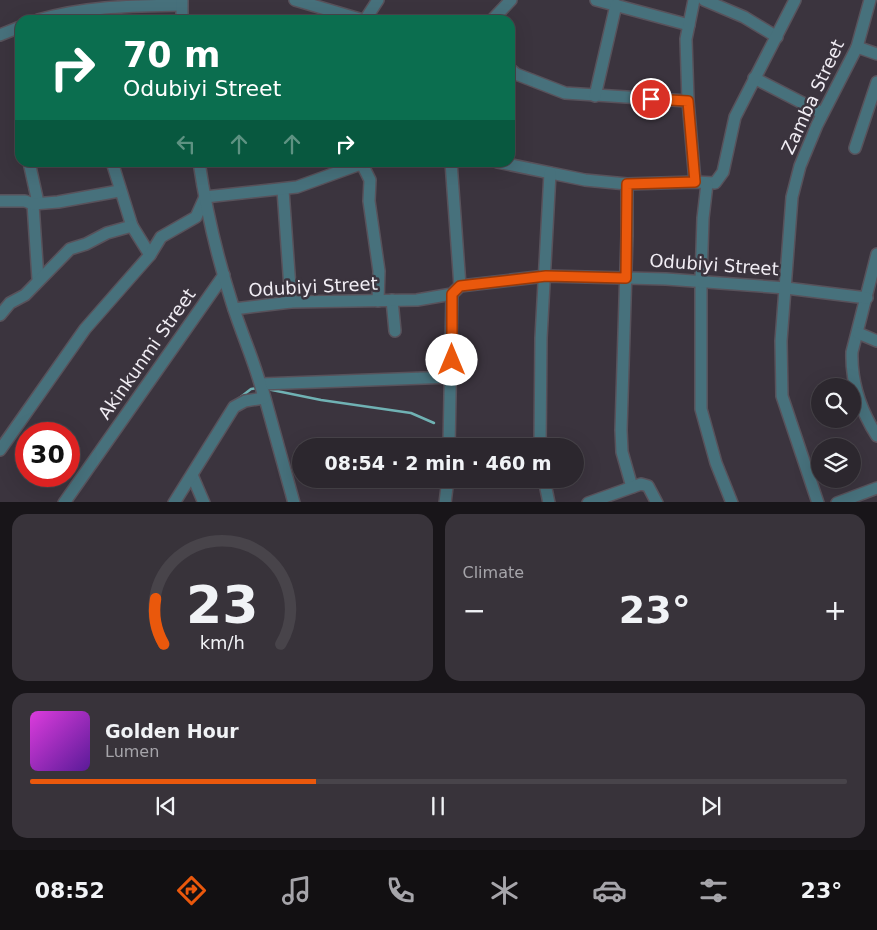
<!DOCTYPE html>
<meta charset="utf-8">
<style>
body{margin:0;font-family:"DejaVu Sans",sans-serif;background:#38333a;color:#f1f3f6;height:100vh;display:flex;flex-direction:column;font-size:19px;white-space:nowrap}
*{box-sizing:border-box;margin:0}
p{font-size:16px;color:#a6a5aa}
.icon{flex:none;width:28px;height:28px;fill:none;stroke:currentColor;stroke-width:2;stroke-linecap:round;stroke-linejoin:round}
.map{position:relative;height:502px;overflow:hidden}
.drawer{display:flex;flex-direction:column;gap:12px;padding:12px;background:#181519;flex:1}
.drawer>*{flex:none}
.guide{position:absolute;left:15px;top:15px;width:500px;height:152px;border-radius:15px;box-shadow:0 5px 20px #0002,0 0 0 1px #48444a;background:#0b6e4f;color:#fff;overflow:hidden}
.controls{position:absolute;left:811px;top:378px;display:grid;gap:10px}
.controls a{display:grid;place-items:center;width:50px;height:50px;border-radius:50%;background:#2c272e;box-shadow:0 5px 20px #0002,0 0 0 1px #48444a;font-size:25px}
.speed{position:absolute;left:15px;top:422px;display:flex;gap:10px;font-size:25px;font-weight:700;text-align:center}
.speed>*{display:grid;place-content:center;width:65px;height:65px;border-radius:50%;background:#2c272e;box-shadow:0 5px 20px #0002,0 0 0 1px #48444a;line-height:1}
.speed .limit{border:8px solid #d22;background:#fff;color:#111}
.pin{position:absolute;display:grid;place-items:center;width:42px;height:42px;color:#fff;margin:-21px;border:2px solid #fff;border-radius:50%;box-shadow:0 1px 5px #0007}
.me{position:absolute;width:55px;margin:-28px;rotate:0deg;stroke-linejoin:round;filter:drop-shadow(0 0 4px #0008)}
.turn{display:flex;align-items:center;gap:18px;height:105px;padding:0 25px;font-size:22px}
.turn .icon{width:65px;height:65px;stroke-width:2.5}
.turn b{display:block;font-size:35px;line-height:42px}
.lanes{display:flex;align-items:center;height:48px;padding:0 25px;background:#0003;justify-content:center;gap:25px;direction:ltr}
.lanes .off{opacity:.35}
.big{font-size:38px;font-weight:600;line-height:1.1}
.drawer .card{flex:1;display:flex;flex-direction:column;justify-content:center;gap:8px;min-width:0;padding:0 18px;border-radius:15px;background:#38333a}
.drawer .dial{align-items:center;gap:0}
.dial svg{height:130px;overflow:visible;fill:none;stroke:#48444a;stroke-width:7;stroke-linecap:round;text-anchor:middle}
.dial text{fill:#f1f3f6;stroke:none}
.song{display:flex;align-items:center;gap:15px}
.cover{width:60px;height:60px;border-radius:8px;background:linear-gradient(135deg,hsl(300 70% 55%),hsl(270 70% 35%))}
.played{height:5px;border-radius:2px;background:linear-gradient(90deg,#ea580c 35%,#48444a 35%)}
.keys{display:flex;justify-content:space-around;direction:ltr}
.heat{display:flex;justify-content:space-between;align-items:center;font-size:28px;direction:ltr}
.drawer .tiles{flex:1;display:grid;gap:12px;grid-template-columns:1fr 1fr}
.card:last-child{grid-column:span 2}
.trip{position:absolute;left:292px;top:438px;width:292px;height:50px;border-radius:25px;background:#2c272e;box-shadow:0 5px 20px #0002,0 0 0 1px #48444a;font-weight:600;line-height:50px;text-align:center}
.tab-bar{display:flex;height:80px;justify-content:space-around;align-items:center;background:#121012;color:#a6a5aa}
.tab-bar .icon{width:35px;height:35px}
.tab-bar .current{color:#ea580c}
.tab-bar b{font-size:22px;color:#f1f3f6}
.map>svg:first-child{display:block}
</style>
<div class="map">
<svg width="877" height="503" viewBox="0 0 877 503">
<rect width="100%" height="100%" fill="#3b343e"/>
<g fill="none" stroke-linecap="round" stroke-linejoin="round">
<g stroke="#70b2b4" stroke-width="2.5">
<path d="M267,389L321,400L411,413L434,423"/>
<path d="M229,406L251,389L257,388"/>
</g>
<defs>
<g id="minor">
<path d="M295,0L363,20"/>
<path d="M596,0L689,25"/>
<path d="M694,0L686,39L688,101L695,182"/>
<path d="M704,0L744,17L777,37"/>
<path d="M38,20C87,6 130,6 181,5"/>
<path d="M182,20V0"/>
<path d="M365,20L378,0"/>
<path d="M492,20L511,0"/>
<path d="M0,35L20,27"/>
<path d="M857,47L877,54"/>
<path d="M510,69L516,74L565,93L688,101"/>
<path d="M754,78L822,113"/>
<path d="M595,96L616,5"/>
<path d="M855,148L877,82"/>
<path d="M29,162L37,198L33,204L38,279"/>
<path d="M112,162L132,226"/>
<path d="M451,162L460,286"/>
<path d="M497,162L585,180L627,184L695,182L715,183L723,172L735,117L795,0"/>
<path d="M362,164L370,180L369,201L379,271L378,301"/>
<path d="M627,184V236L621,430L622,452L632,487"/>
<path d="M707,184L703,218L701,280V409L716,463L732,503"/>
<path d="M283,190L291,302"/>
<path d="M0,201H25L33,204L58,202L119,191"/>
<path d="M877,254L852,352C851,382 861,411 877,436"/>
<path d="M392,300L395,331"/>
<path d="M234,309L291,302L417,300L452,294L460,286L546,276L666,279L786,288L867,298"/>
<path d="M0,315L10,303L25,295L70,249L86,244L107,233L132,226L150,255"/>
<path d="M858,333L877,341"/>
<path d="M261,384L452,377"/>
<path d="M263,391L294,503"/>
<path d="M449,446L452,294"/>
<path d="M540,446L541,338L550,173"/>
<path d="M0,450L85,329L150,255L161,237L196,217L205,197L297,187L366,162"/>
<path d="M192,475L204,503"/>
<path d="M544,479L549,503"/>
<path d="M64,503L224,275"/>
<path d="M174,503L234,407L245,401L264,398C256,364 241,333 231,300C217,256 206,209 199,162"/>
<path d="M445,503L448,479"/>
<path d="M588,503L641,484L648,486L657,503"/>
<path d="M818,503L782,396L781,341L792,197L800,166L817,125L857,47L870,0"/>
<path d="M837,503L877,488"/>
</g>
</defs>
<use href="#minor" stroke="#58525b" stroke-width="14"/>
<use href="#minor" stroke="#47717c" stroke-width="11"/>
</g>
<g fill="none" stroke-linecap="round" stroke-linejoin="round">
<defs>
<path id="route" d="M452,360V294L460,286L546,276L626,278L627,184L695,182L688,101L651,99"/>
</defs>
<use href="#route" stroke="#983908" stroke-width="12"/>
<use href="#route" stroke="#ea580c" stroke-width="9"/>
</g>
<g text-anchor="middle" stroke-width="5" stroke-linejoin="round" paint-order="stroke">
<g font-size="18" fill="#f1edf4" stroke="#3b343e">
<text transform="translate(813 97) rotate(-65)" y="6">Zamba Street</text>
<text transform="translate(714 265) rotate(4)" y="6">Odubiyi Street</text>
<text transform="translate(313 287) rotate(-3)" y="6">Odubiyi Street</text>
<text transform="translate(147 354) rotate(-55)" y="6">Akinkunmi Street</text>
</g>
</g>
</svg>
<div class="controls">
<a><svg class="icon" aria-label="search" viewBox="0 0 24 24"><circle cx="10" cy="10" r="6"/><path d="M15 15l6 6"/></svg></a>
<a><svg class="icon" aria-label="layers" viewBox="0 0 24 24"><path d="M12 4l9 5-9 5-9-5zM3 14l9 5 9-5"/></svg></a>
</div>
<div class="speed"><div class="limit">30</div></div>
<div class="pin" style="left:651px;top:99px;background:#d93025"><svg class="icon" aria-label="arrive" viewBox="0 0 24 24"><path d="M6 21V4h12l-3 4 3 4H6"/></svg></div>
<svg class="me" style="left:452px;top:360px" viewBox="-20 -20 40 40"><circle r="19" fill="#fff"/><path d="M0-13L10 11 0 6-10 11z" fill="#ea580c"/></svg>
<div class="trip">08:54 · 2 min · 460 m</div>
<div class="guide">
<div class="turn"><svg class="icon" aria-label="right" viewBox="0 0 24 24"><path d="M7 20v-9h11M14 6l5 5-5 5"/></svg><div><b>70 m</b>Odubiyi Street</div></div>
<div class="lanes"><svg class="icon off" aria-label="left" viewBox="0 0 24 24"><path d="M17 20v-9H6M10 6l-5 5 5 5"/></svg><svg class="icon off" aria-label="ahead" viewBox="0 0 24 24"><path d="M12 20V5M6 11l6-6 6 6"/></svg><svg class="icon off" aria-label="ahead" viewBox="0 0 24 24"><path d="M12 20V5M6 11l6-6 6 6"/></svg><svg class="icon" aria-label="right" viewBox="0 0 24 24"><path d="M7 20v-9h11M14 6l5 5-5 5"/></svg></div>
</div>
</div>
<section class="drawer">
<div class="tiles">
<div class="card dial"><svg viewBox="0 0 100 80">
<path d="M14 69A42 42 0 1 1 86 69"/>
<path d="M14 69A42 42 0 0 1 9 41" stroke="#ea580c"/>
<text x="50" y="56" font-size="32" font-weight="700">23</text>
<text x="50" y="72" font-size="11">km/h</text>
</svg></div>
<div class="card"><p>Climate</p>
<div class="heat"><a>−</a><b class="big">23°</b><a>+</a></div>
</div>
<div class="card">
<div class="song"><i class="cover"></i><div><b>Golden Hour</b><p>Lumen</p></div></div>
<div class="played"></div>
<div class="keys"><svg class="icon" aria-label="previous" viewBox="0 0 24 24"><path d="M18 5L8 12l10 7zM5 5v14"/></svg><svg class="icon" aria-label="pause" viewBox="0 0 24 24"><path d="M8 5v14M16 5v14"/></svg><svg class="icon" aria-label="next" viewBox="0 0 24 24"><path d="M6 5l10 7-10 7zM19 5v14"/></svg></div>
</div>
</div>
</section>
<nav class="tab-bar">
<b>08:52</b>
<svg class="icon current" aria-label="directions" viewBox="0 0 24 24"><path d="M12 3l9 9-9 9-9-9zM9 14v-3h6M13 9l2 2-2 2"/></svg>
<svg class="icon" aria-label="music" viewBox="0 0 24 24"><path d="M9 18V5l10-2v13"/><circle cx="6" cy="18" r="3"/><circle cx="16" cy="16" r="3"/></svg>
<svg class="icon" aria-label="phone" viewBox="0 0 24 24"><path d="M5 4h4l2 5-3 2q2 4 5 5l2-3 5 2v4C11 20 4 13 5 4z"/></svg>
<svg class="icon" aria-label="climate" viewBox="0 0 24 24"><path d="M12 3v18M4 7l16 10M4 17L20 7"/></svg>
<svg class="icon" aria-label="car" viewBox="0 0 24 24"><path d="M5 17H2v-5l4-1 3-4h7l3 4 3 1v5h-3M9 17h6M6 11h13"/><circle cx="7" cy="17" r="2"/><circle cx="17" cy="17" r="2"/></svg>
<svg class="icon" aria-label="filters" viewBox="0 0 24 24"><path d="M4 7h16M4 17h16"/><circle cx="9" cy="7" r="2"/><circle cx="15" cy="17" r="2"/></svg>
<b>23°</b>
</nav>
